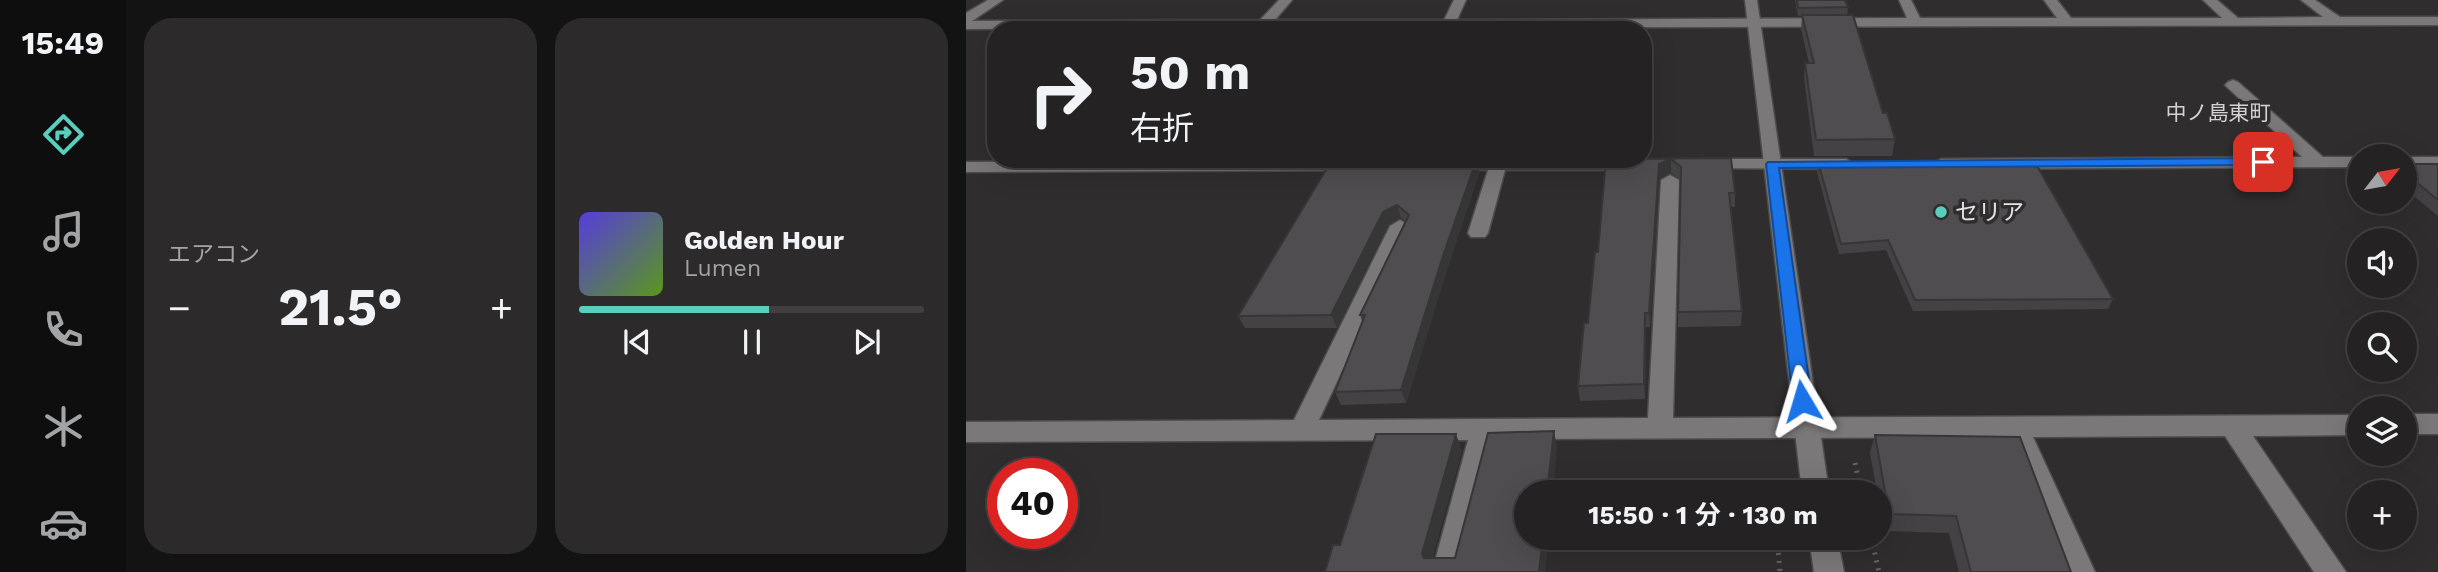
<!DOCTYPE html>
<html lang="ja">
<meta charset="utf-8">
<style>
body{margin:0;font-family:"Work Sans","Noto Sans JP",sans-serif;background:#2c2a2b;color:#f1f3f6;height:100vh;display:flex;flex-direction:column;font-size:26px;white-space:nowrap}
*{box-sizing:border-box;margin:0}
p{font-size:23px;color:#a3a4a6}
.icon{flex:none;width:38px;height:38px;fill:none;stroke:currentColor;stroke-width:2;stroke-linecap:round;stroke-linejoin:round}
.map{position:relative;flex:1;overflow:hidden}
.panel{display:flex;flex-direction:column;gap:18px;padding:18px;background:#141313;width:840px}
.panel>*{flex:none}
.hud{position:absolute;left:21px;top:21px;width:665px;height:147px;border-radius:28px;box-shadow:0 7px 28px #0002,0 0 0 2px #413f41;background:#242223;color:#f1f3f6;overflow:hidden}
.needle{width:46px;rotate:59deg}
.controls{position:absolute;left:1381px;top:144px;display:grid;gap:14px}
.controls a{display:grid;place-items:center;width:70px;height:70px;border-radius:50%;background:#242223;box-shadow:0 7px 28px #0002,0 0 0 2px #413f41;font-size:35px}
.speed{position:absolute;left:21px;top:458px;display:flex;gap:14px;font-size:35px;font-weight:700;text-align:center}
.speed>*{display:grid;place-content:center;width:91px;height:91px;border-radius:50%;background:#242223;box-shadow:0 7px 28px #0002,0 0 0 2px #413f41;line-height:1}
.speed .limit{border:10px solid #d22;background:#fff;color:#111}
.pin{position:absolute;display:grid;place-items:center;width:60px;height:60px;color:#fff;margin:-30px;border-radius:14px;box-shadow:0 4px 10px #0006}
.me{position:absolute;width:77px;margin:-38px;rotate:353deg;stroke-linejoin:round;filter:drop-shadow(0 0 5px #0008)}
.turn{display:flex;align-items:center;gap:24px;height:147px;padding:0 28px;font-size:32px}
.turn .icon{width:91px;height:91px;stroke-width:2.5}
.turn b{display:block;font-size:49px;line-height:60px}
.big{font-size:52px;font-weight:700;line-height:1.1}
.panel .widget{flex:1;display:flex;flex-direction:column;justify-content:center;gap:10px;min-width:0;padding:0 24px;border-radius:28px;background:#2c2a2b}
.song{display:flex;align-items:center;gap:21px}
.cover{width:84px;height:84px;border-radius:10px;background:linear-gradient(135deg,hsl(250 70% 55%),hsl(90 70% 35%))}
.played{height:7px;border-radius:4px;background:linear-gradient(90deg,#5acebd 55%,#413f41 55%)}
.keys{display:flex;justify-content:space-around;direction:ltr}
.heat{display:flex;justify-content:space-between;align-items:center;font-size:38px;direction:ltr}
.panel .tiles{flex:1;display:grid;gap:18px;grid-template-columns:repeat(2,1fr)}
.trip{position:absolute;left:548px;top:480px;width:378px;height:70px;border-radius:35px;background:#242223;box-shadow:0 7px 28px #0002,0 0 0 2px #413f41;font-weight:700;line-height:70px;text-align:center}
main{display:flex;flex:1;min-height:0}
.tabs{display:flex;flex-direction:column;width:126px;justify-content:space-around;align-items:center;background:#0e0e0e;color:#a3a4a6}
.tabs .icon{width:49px;height:49px}
.tabs .on{color:#5acebd}
.tabs b{font-size:32px;color:#f1f3f6}
.map>svg:first-child{display:block}
</style>
<main>
<nav class="tabs">
<b>15:49</b>
<svg class="icon on" aria-label="directions" viewBox="0 0 24 24"><path d="M12 3l9 9-9 9-9-9zM9 14v-3h6M13 9l2 2-2 2"/></svg>
<svg class="icon" aria-label="music" viewBox="0 0 24 24"><path d="M9 18V5l10-2v13"/><circle cx="6" cy="18" r="3"/><circle cx="16" cy="16" r="3"/></svg>
<svg class="icon" aria-label="phone" viewBox="0 0 24 24"><path d="M5 4h4l2 5-3 2q2 4 5 5l2-3 5 2v4C11 20 4 13 5 4z"/></svg>
<svg class="icon" aria-label="climate" viewBox="0 0 24 24"><path d="M12 3v18M4 7l16 10M4 17L20 7"/></svg>
<svg class="icon" aria-label="car" viewBox="0 0 24 24"><path d="M5 17H2v-5l4-1 3-4h7l3 4 3 1v5h-3M9 17h6M6 11h13"/><circle cx="7" cy="17" r="2"/><circle cx="17" cy="17" r="2"/></svg>
</nav>
<section class="panel">
<div class="tiles">
<div class="widget"><p>エアコン</p>
<div class="heat"><a>−</a><b class="big">21.5°</b><a>+</a></div>
</div>
<div class="widget">
<div class="song"><i class="cover"></i><div><b>Golden Hour</b><p>Lumen</p></div></div>
<div class="played"></div>
<div class="keys"><svg class="icon" aria-label="previous" viewBox="0 0 24 24"><path d="M18 5L8 12l10 7zM5 5v14"/></svg><svg class="icon" aria-label="pause" viewBox="0 0 24 24"><path d="M8 5v14M16 5v14"/></svg><svg class="icon" aria-label="next" viewBox="0 0 24 24"><path d="M6 5l10 7-10 7zM19 5v14"/></svg></div>
</div>
</div>
</section>
<div class="map">
<svg width="1472" height="572" viewBox="0 0 1472 572">
<rect width="100%" height="100%" fill="#302d2f"/>
<g fill="none" stroke-linecap="round" stroke-linejoin="round">
<defs>
<g id="minor">
<path d="M22,0H37L6,21L294,20L313,0H326L309,20H478L488,0H500L491,20L941,18L933,0H945L954,18H1091L1078,0H1091L1105,18H1256L1237,0H1251L1272,18L1357,17L1335,0H1349L1374,17H1472V25L0,29V13Z"/>
<path d="M1267,80L1272,82L1357,157H1393V167L975,169L966,164L975,159L1336,157L1262,88L1259,85L1262,82Z"/>
<rect x="1438" y="157" width="34" height="10"/>
<path d="M737,159H880L889,164L880,169L731,168L728,164L731,160Z"/>
<path d="M485,160H666L675,165L666,170H539L522,233L519,237H505L502,233L522,170L479,169L476,165Z"/>
<path d="M390,161L399,166L396,170L0,172V162Z"/>
<path d="M704,175L713,180L707,418L1393,415V435L1287,436L1380,572H1348L1259,436L1067,437L1129,572H1099L1042,437L527,439L496,572H466L502,440L0,442V422L328,420L424,226L434,220L444,226L353,420L682,418L695,180Z"/>
<rect x="1438" y="414" width="34" height="20"/>
</g>
<g id="tertiary">
<path d="M779,0H791L863,492H836Z"/>
<path d="M843,537H871L878,572H848Z"/>
</g>
</defs>
<use href="#minor" stroke="#4d4b4c" stroke-width="3"/>
<use href="#tertiary" stroke="#4d4b4c" stroke-width="3"/>
<g stroke="#666465" stroke-width="5" stroke-dasharray="2 6" stroke-linecap="butt">
<path d="M889,463L895,492"/>
<path d="M811,537L814,572"/>
<path d="M905,537L913,572"/>
</g>
<use href="#minor" fill="#7b787a" fill-rule="evenodd"/>
<use href="#tertiary" fill="#7b787a" fill-rule="evenodd"/>
</g>
<g fill="#444244">
<path d="M829,0H879L882,7L881,15L917,113L929,139L926,156H848L838,78L839,63H843L835,29L836,16H832Z"/>
<path d="M765,158L769,193V207H765L776,311L775,326L712,327L715,180L705,173L694,178L684,327H680L679,399L614,401L612,386L622,323L632,252L640,159Z"/>
<path d="M852,162L1147,299L1142,309L947,311L920,250L873,254L851,172Z"/>
<path d="M364,163L513,173L482,266L440,403L375,405L369,392L396,321L394,315L439,221L435,218L422,225L371,328H279L272,316Z"/>
<path d="M1438,164H1472V216L1438,188Z"/>
<path d="M909,435L1105,572H993L983,533L919,531L914,503V492H911L904,453Z"/>
</g>
<g fill="#373637">
<path d="M705,159V173L694,178L684,327L683,313L693,164Z"/>
<path d="M510,161L513,173L482,266L440,403L435,390L478,253Z"/>
<path d="M431,205L435,218L422,225L371,328L365,315L417,212Z"/>
<path d="M679,313L680,327L679,399L678,384Z"/>
<path d="M588,431L591,448L587,492H581Z"/>
<path d="M490,434L496,451L463,571L456,554Z"/>
<path d="M577,537H583L579,572H573Z"/>
</g>
<g fill="#4f4d4f" stroke="#373637" stroke-width="2">
<path d="M831,0H879L882,7L832,8Z"/>
<path d="M836,15H887L917,113H921L929,139L850,140L839,63H848Z"/>
<path d="M765,158L769,193H763L776,311L712,312L715,167L705,159L693,164L683,313H679L678,384L612,386L618,323H622L629,252H632L640,159Z"/>
<path d="M510,161L478,253L435,390L369,392L399,315H394L443,215L431,205L417,212L365,315L272,316L364,163Z"/>
<path d="M852,162L1070,164L1147,299L949,300L922,240L875,244Z"/>
<path d="M1438,164H1472V200L1438,172Z"/>
<path d="M588,431L581,492H560V537H577L573,572H359L367,545H374L410,434H490L456,554L458,558H489L522,433Z"/>
<path d="M909,435L1054,437L1105,572H1005L990,516L923,514Z"/>
</g>
<path fill="#1a73e8" stroke="#114b97" stroke-width="2" d="M1297,158L1304,162L1302,165L813,168L846,401L843,406L836,408L830,406L827,401L800,164L802,162Z"/>
<circle fill="#5acebd" stroke="#302d2f" stroke-width="2.5" cx="975" cy="212" r="7"/>
<g text-anchor="middle" stroke-width="7" stroke-linejoin="round" paint-order="stroke">
<g font-size="21" fill="#d5d2d4" stroke="#302d2f">
<text x="1252" y="120">中ノ島東町</text>
</g>
<g font-size="23" fill="#e4e2e3" stroke="#302d2f" text-anchor="start">
<text x="989" y="220">セリア</text>
</g>
</g>
</svg>
<div class="controls">
<a><svg class="needle" viewBox="-14 -14 28 28"><path d="M0-13l5 13h-10z" fill="#e53935"/><path d="M0 13l5-13h-10z" fill="#a3a4a6"/></svg></a>
<a><svg class="icon" aria-label="sound" viewBox="0 0 24 24"><path d="M4 9h4l5-4v14l-5-4H4zM17 9q2 3 0 6"/></svg></a>
<a><svg class="icon" aria-label="search" viewBox="0 0 24 24"><circle cx="10" cy="10" r="6"/><path d="M15 15l6 6"/></svg></a>
<a><svg class="icon" aria-label="layers" viewBox="0 0 24 24"><path d="M12 4l9 5-9 5-9-5zM3 14l9 5 9-5"/></svg></a>
<a>+</a>
</div>
<div class="speed"><div class="limit">40</div></div>
<div class="pin" style="left:1297px;top:162px;background:#d93025"><svg class="icon" aria-label="arrive" viewBox="0 0 24 24"><path d="M6 21V4h12l-3 4 3 4H6"/></svg></div>
<svg class="me" style="left:836px;top:401px" viewBox="-20 -20 40 40"><path d="M0-17L14 15 0 8-14 15z" fill="#1a73e8" stroke="#fff" stroke-width="4"/></svg>
<div class="trip">15:50 · 1 分 · 130 m</div>
<div class="hud">
<div class="turn"><svg class="icon" aria-label="right" viewBox="0 0 24 24"><path d="M7 20v-9h11M14 6l5 5-5 5"/></svg><div><b>50 m</b>右折</div></div>
</div>
</div>
</main>
